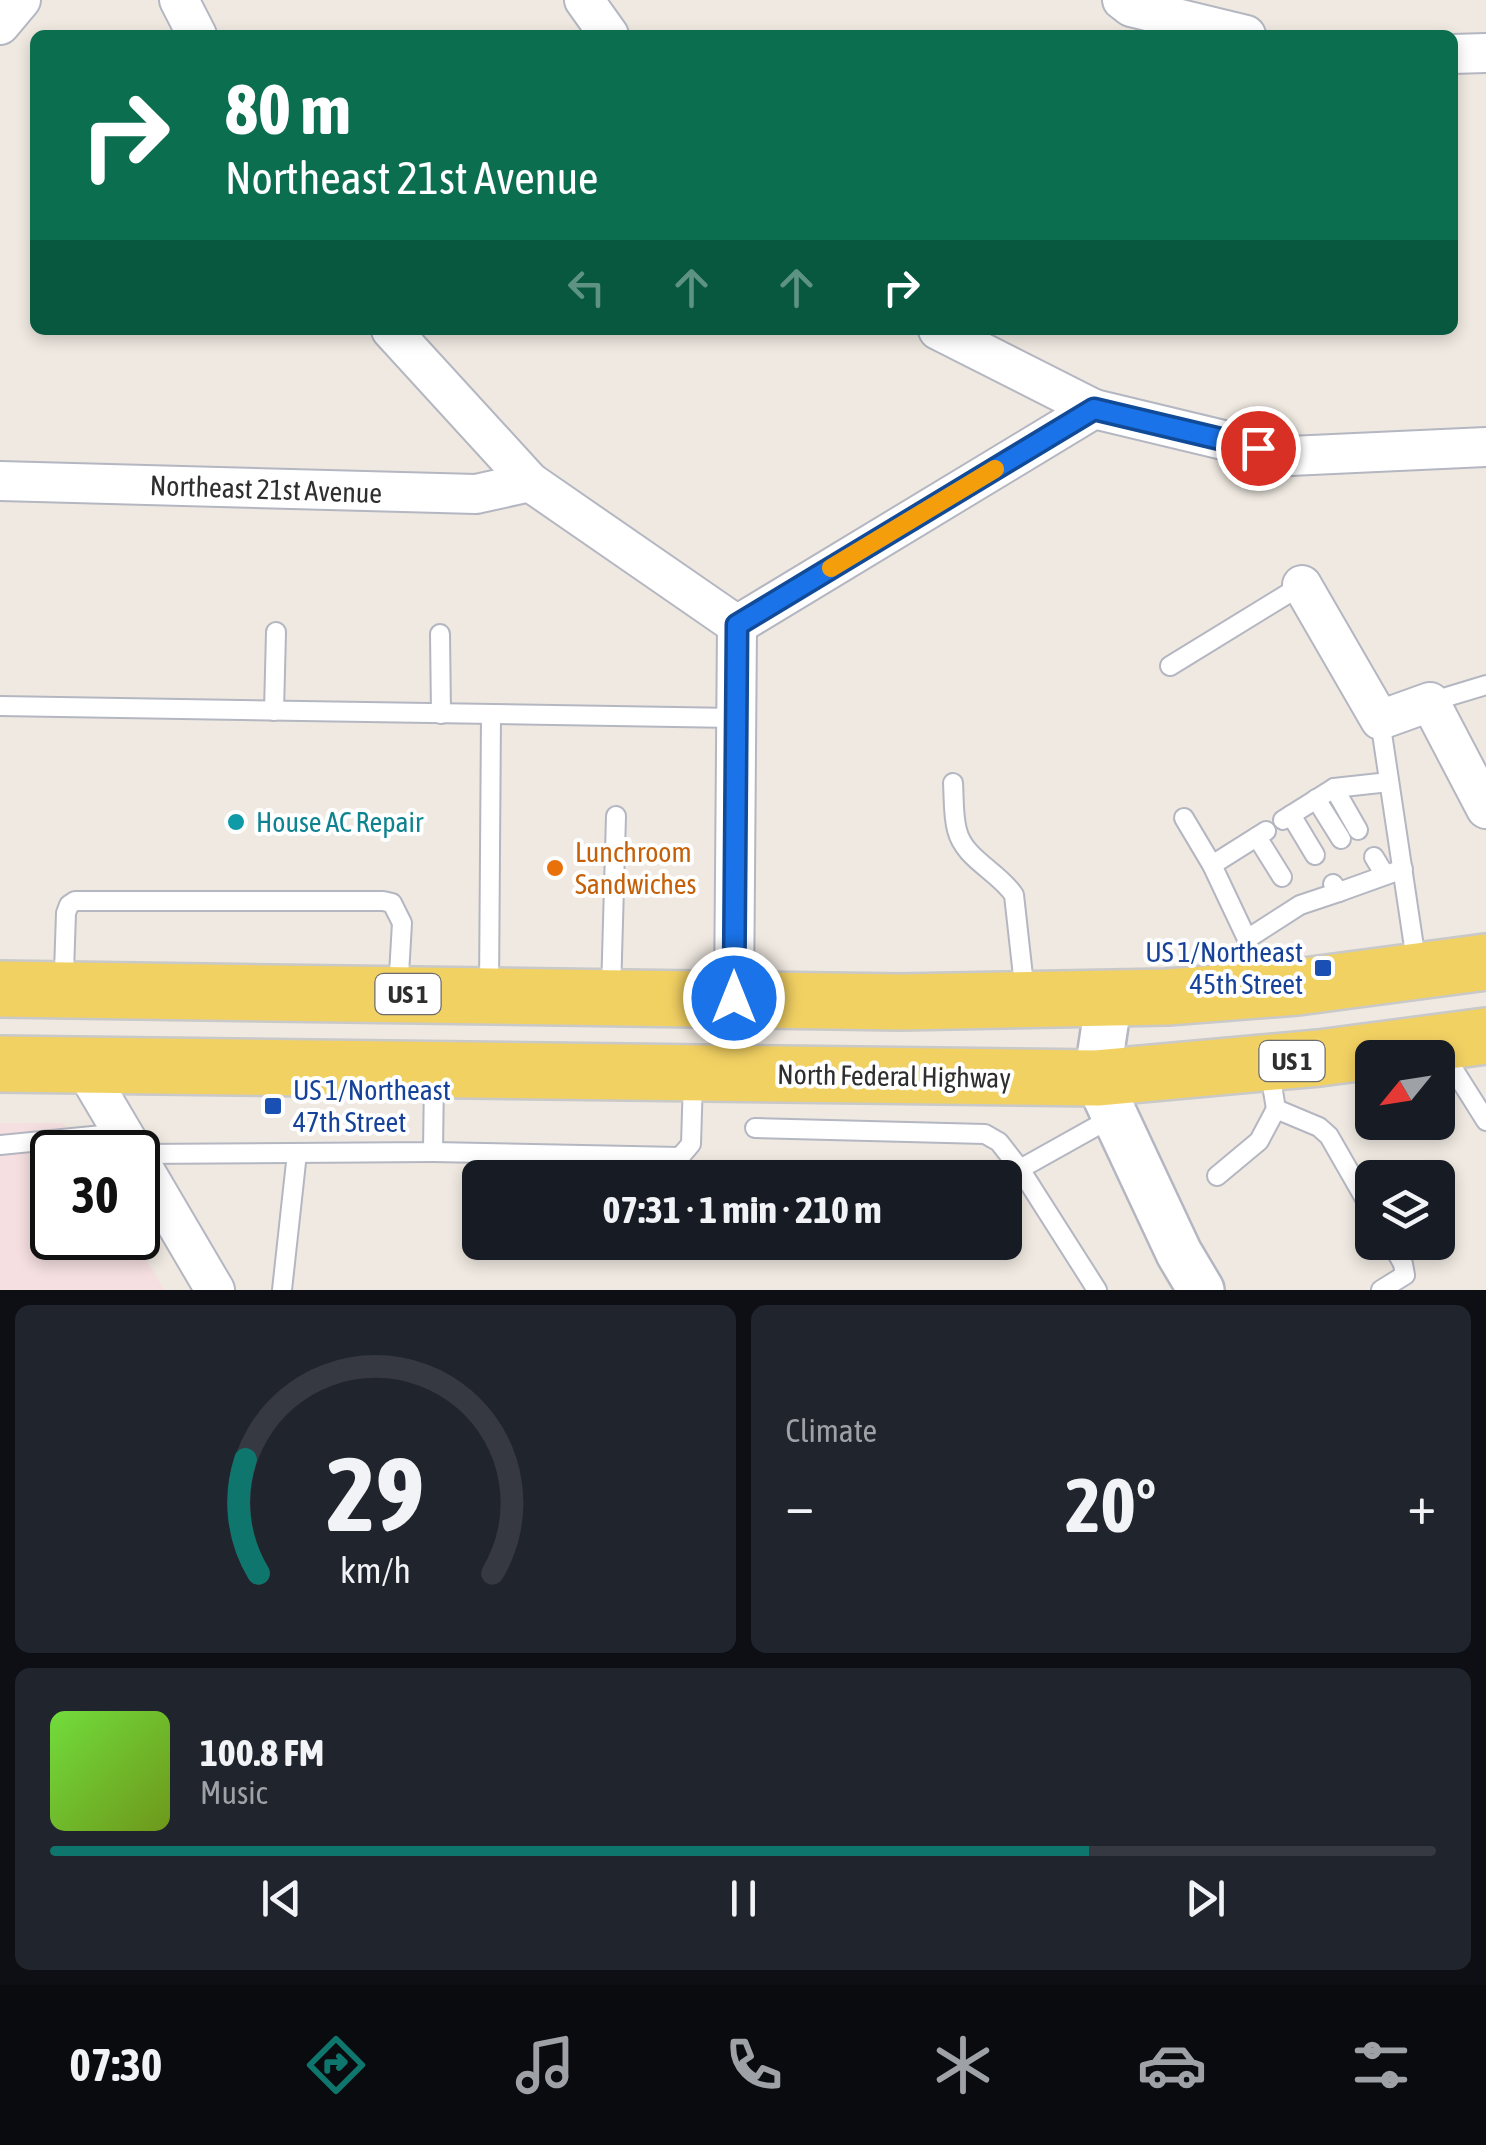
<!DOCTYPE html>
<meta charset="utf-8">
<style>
body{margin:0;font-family:"Asap Condensed",sans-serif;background:#20242c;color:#f1f3f6;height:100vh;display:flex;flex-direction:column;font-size:38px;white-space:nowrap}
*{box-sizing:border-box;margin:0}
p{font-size:32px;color:#9ea1a6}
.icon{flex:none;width:55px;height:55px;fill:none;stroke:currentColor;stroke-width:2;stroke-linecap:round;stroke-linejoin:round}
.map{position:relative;height:1290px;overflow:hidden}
.panel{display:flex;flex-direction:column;gap:15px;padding:15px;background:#0d0f14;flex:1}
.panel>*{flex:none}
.hud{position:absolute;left:30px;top:30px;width:1428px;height:305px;border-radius:15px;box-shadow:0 5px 15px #0003;background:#0b6e4f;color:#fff;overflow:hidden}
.needle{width:65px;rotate:240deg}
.fabs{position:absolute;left:1355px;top:1040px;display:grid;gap:20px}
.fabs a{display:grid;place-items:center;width:100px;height:100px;border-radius:15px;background:#171b24;box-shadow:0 5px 15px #0003;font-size:50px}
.speed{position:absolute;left:30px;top:1130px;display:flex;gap:20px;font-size:50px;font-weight:700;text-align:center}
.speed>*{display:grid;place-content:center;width:130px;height:130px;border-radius:50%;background:#171b24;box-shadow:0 5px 15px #0003;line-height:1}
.speed .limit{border:5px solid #111;border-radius:15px;background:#fff;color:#111}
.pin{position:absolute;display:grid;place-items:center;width:85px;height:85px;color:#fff;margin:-42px;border:5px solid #fff;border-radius:50%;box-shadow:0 2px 10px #0007}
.me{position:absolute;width:110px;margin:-55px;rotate:0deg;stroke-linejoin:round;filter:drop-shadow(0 0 8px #0008)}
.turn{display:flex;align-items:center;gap:35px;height:210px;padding:0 30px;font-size:45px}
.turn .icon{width:130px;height:130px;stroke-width:2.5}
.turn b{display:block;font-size:70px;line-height:85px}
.lanes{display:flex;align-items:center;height:95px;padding:0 30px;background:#0003;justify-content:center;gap:50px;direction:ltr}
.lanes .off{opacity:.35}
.big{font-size:75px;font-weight:700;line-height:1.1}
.panel .widget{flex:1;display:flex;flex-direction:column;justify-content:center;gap:15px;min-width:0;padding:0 35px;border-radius:15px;background:#20242c}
.panel .dial{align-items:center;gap:0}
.dial svg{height:260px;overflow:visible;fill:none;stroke:#363941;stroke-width:7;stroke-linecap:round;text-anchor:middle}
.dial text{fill:#f1f3f6;stroke:none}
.song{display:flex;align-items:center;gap:30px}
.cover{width:120px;height:120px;border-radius:15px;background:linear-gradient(135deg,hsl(100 70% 55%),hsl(80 70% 35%))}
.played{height:10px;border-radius:5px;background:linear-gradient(90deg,#0f766e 75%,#363941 75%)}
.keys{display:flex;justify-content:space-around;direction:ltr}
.heat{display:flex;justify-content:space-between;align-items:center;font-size:55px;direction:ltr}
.panel .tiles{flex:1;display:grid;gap:15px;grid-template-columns:1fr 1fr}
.widget:last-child{grid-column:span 2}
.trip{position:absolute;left:462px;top:1160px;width:560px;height:100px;border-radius:15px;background:#171b24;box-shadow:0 5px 15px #0003;font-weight:700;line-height:100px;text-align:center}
.tabs{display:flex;height:160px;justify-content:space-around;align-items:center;background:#090b0e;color:#9ea1a6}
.tabs .icon{width:70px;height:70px}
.tabs .selected{color:#0f766e}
.tabs b{font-size:45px;color:#f1f3f6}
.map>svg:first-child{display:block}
</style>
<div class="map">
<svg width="1486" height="1290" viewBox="0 0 1486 1290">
<rect width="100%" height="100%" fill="#efe9e1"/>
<path fill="#f5dfe0" d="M0,1123H63L81,1152H52V1238H133L164,1290H0Z"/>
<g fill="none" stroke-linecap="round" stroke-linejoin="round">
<defs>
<g id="service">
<path d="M440,634L441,714"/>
<path d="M1170,666L1302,585"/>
<path d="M1430,702L1486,685"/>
<path d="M0,706L735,718"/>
<path d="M274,711L276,632"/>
<path d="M1380,720L1417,967"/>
<path d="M953,783C954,798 953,815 957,830C964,859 998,871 1014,895L1025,994"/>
<path d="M1334,788L1358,830"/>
<path d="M1316,799L1341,839"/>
<path d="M1291,815L1315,855"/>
<path d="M1184,818L1212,865L1247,939L1252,985"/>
<path d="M1283,820L1334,788L1389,782"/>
<path d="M1257,837L1282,877"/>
<path d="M1374,857L1385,875"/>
<path d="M1212,865L1266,831"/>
<path d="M1333,884L1339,892L1403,869"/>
<path d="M1247,939L1300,905L1339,892"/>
<path d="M70,982L64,972L66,913L69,905L75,901H383L392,903L402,923L398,991"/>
<path d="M489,990L491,715"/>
<path d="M611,992L616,816"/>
<path d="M1440,1048L1486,1121"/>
<path d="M1269,1067L1276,1109L1319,1127L1329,1136L1372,1211"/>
<path d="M755,1128L985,1134L999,1142L1020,1169"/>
<path d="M0,1145L123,1133"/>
<path d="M433,1152L680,1157L691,1144L693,1080"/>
<path d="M138,1154L433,1152L434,1075"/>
<path d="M1217,1176L1259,1141L1276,1109"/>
<path d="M282,1290L297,1153"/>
<path d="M1097,1290L1020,1169L1113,1117"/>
<path d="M1381,1290L1405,1275L1403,1264L1391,1242"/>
</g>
<g id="minor">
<path d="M179,0L197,35"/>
<path d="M584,0L609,35"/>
<path d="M1122,0L1131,7L1246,35"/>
<path d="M0,25L21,0"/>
<path d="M1452,54L1486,53"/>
<path d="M391,330L530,482L737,625"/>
<path d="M938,330L1094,409"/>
<path d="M0,481L476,494L530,482"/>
<path d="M1302,585L1380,720L1430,702L1486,809"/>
<path d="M737,625L1094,409L1290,456L1486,447"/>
<path d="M734,999L737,625"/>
<path d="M82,1064L134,1152"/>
<path d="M138,1159L215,1290"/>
</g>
<path id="tertiary" d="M1109,998L1097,1078L1179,1253L1201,1290"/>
<g id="primary">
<path d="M0,989L901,1002L1167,997L1297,987L1486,962"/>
<path d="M0,1064L1097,1078L1319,1058L1486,1036"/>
</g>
</defs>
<use href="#service" stroke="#b4b7c1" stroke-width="22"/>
<use href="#minor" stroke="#b4b7c1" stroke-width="42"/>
<use href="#tertiary" stroke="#b4b7c1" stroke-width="50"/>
<use href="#primary" stroke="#c9c9c9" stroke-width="60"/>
<use href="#service" stroke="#fff" stroke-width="18"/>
<use href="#minor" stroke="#fff" stroke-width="38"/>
<use href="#tertiary" stroke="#fff" stroke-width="45"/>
<use href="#primary" stroke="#f2d163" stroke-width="55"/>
</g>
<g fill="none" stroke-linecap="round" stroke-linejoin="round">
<defs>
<path id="route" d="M734,998L737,625L1094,409L1258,448"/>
</defs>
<use href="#route" stroke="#114b97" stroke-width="25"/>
<use href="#route" stroke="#1a73e8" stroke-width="18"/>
<path stroke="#f59e0b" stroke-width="18" d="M831,568L995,469"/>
</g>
<circle fill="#0f9aa8" stroke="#fff" stroke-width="4" cx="236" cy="822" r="10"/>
<circle fill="#e8710a" stroke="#fff" stroke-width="4" cx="555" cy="868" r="10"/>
<g fill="#1a4fb4" stroke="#fff" stroke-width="4">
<rect x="1313" y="958" width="20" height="20" rx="5"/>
<rect x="263" y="1096" width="20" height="20" rx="5"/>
</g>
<g text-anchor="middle" stroke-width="8" stroke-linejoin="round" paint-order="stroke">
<g fill="#fff" stroke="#6d6d6d" stroke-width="2.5">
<rect x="375.5" y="974" width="65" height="40" rx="8"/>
<rect x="1259.5" y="1041" width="65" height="40" rx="8"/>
</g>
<g font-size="25" font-weight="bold" fill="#2e2e2e">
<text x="408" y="1003">US 1</text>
<text x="1292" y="1070">US 1</text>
</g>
<g font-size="28" fill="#2e2e2e" stroke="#fff">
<text transform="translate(266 489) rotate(2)" y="10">Northeast 21st Avenue</text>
<text transform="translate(894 1076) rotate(1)" y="10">North Federal Highway</text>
</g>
<g font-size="28" fill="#0d838f" stroke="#fff" text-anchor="start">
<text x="256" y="832">House AC Repair</text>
</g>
<g font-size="28" fill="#c56008" stroke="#fff" text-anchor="start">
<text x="575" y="862">Lunchroom<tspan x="575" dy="32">Sandwiches</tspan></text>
</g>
<g font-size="28" fill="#164399" stroke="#fff" text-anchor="end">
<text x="1303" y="962">US 1/Northeast<tspan x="1303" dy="32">45th Street</tspan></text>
<text x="293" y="1100" text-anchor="start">US 1/Northeast<tspan x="293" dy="32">47th Street</tspan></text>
</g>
</g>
</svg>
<div class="fabs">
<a><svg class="needle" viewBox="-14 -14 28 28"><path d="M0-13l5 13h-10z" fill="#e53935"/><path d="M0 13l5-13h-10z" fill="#9ea1a6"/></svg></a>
<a><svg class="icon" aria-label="layers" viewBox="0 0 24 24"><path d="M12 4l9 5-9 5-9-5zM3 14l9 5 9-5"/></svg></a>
</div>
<div class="speed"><div class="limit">30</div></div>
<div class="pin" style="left:1258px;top:448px;background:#d93025"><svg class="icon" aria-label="arrive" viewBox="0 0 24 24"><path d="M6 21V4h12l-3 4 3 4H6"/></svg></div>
<svg class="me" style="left:734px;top:998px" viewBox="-20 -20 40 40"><circle r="17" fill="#1a73e8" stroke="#fff" stroke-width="3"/><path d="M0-11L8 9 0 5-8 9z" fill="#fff"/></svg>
<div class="trip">07:31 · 1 min · 210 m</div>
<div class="hud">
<div class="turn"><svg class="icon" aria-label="right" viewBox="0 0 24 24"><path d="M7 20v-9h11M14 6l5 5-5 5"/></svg><div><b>80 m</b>Northeast 21st Avenue</div></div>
<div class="lanes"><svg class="icon off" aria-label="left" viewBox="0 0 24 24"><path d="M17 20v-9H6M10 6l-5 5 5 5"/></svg><svg class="icon off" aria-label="ahead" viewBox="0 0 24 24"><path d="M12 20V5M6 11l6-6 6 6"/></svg><svg class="icon off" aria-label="ahead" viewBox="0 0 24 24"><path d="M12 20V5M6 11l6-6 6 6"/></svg><svg class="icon" aria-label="right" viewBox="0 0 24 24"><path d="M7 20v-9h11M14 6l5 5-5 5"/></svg></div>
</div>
</div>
<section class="panel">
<div class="tiles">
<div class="widget dial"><svg viewBox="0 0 100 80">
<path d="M14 69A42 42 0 1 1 86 69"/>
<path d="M14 69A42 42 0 0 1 10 34" stroke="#0f766e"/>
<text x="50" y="56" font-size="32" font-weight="700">29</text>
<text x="50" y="72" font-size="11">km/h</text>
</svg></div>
<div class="widget"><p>Climate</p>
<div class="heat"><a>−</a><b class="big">20°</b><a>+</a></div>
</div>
<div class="widget">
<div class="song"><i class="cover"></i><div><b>100.8 FM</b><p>Music</p></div></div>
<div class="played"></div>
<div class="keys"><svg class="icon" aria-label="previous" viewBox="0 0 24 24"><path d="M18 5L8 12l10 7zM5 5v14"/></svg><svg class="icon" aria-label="pause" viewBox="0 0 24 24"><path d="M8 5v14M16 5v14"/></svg><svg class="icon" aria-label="next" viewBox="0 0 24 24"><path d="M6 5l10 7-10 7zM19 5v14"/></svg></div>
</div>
</div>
</section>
<nav class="tabs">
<b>07:30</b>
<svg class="icon selected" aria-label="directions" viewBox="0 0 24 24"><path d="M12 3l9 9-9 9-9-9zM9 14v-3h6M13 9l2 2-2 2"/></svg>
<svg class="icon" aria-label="music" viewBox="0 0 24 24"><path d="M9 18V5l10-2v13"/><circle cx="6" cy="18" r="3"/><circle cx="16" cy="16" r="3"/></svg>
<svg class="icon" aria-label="phone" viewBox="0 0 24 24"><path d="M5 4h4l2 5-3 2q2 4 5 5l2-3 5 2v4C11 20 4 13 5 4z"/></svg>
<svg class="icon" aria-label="climate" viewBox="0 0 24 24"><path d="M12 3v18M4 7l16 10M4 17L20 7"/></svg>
<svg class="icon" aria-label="car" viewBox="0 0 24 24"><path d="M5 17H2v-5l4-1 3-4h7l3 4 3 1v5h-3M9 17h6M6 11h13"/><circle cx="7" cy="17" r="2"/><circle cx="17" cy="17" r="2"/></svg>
<svg class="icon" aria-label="filters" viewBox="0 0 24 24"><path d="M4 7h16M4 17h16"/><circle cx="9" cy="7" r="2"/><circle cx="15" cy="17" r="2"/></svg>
</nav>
